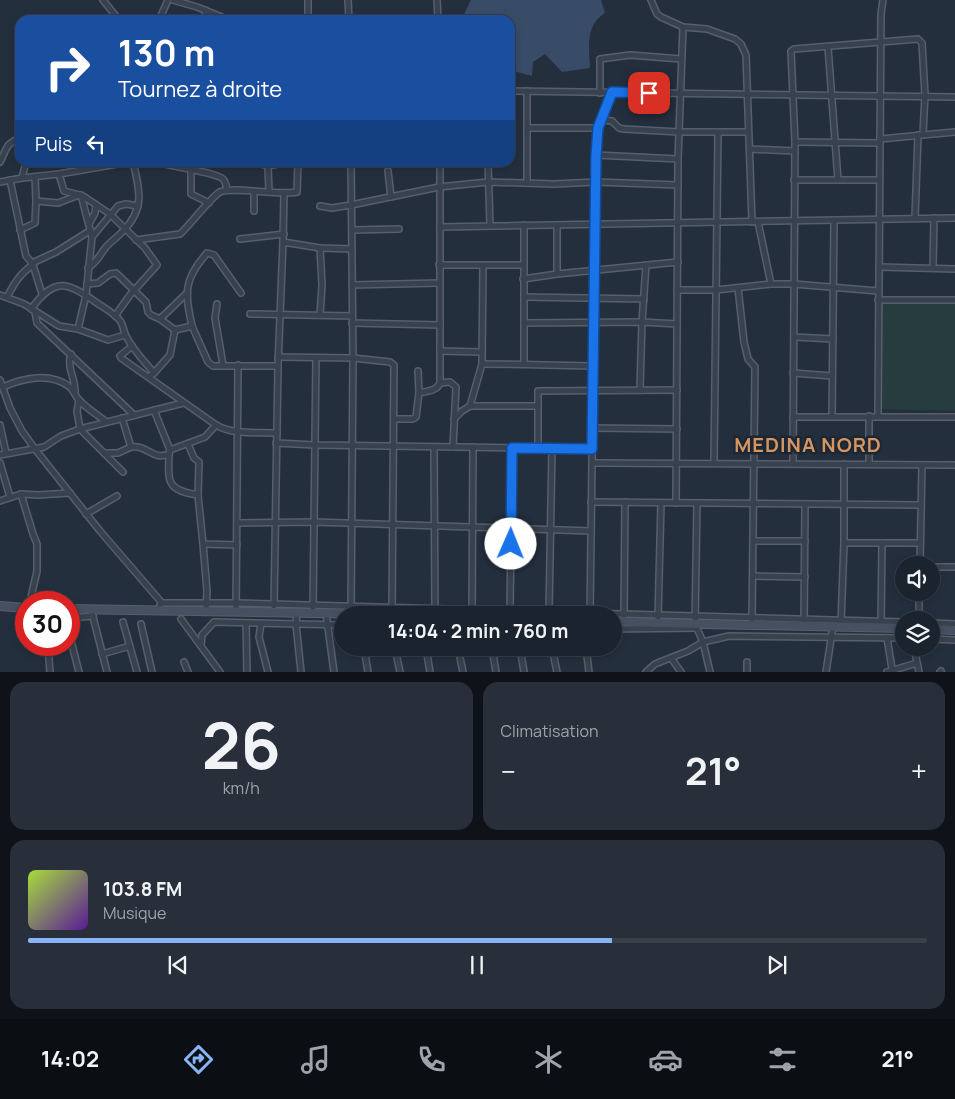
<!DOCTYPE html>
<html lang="fr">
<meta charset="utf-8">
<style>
body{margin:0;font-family:Manrope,sans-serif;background:#282f3a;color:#f1f3f6;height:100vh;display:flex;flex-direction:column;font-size:19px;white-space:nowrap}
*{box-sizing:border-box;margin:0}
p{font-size:16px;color:#a0a4aa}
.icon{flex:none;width:28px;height:28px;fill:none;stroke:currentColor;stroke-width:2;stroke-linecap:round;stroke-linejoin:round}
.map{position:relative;height:672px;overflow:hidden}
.drawer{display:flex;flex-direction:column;gap:10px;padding:10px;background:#0f1319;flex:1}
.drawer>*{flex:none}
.banner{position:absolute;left:15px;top:15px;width:500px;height:152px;border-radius:15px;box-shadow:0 2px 8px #0003,0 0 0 1px #39404a;background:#1a4fa0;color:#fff;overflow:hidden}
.controls{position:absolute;left:895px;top:556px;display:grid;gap:10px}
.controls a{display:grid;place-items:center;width:45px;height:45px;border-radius:50%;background:#1b232e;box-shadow:0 2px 8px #0003,0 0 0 1px #39404a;font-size:25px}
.speed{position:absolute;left:15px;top:591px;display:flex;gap:10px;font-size:25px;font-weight:700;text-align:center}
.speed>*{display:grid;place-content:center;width:65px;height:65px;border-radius:50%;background:#1b232e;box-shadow:0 2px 8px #0003,0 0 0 1px #39404a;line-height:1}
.speed .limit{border:8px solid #d22;background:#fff;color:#111}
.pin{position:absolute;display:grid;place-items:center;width:42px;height:42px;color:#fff;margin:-21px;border-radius:10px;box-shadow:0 2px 8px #0006}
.me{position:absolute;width:55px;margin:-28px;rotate:1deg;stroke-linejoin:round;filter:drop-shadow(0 0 4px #0008)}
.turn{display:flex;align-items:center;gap:18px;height:105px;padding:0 20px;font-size:22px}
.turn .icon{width:65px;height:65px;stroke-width:2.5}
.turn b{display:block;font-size:35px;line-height:42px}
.then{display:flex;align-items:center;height:48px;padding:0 20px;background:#0003;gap:10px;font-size:19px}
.big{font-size:38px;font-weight:700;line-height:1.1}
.drawer .tile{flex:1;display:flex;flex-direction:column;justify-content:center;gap:8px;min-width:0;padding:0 18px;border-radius:15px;background:#282f3a}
.drawer .dial{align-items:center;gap:0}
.dial b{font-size:65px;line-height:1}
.song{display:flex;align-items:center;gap:15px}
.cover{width:60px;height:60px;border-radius:8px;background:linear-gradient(135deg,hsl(80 70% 55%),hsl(270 70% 35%))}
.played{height:5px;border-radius:2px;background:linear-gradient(90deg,#8ab4f8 65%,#39404a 65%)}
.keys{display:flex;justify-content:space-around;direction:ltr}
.heat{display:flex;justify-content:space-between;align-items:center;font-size:28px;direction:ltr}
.drawer .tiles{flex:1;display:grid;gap:10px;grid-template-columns:1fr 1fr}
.tile:last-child{grid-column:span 2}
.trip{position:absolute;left:334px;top:606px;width:288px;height:50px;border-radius:25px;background:#1b232e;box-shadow:0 2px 8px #0003,0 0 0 1px #39404a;font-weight:700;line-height:50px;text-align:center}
.menu{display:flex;height:80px;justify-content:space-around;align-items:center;background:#0b0e12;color:#a0a4aa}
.menu .icon{width:35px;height:35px}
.menu .active{color:#8ab4f8}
.menu b{font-size:22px;color:#f1f3f6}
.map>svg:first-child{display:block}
</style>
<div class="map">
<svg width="955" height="672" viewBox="0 0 955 672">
<rect width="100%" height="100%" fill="#242f3e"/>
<path fill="#263c3f" d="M882,302L955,304V411L879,409Z"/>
<path fill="#394c67" d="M471,0H601L605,13C585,25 589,48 590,68L562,72L545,54L533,62L532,76L517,72L510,68V20H461Z"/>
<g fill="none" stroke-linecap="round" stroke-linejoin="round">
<defs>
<g id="street">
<path d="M103,0L119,20"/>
<path d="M173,0L197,7L229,20"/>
<path d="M308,0V20"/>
<path d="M348,0L349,20"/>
<path d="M437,0L438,20"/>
<path d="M651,0L657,14L661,17L683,27L707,29L735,39L741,44L746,55L752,222"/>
<path d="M205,10L207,20"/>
<path d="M159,20L168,0"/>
<path d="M828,47L838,180"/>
<path d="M510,91L955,97"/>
<path d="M600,93V59L630,55L681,59"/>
<path d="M602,120L612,121L619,128L624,129L679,132H748"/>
<path d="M527,128H598"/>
<path d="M880,139L955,132"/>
<path d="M795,142L879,143"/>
<path d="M750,149L794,151"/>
<path d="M596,155L678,159"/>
<path d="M0,162C7,149 5,144 20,138"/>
<path d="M155,162C166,165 218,173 223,179C226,182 226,186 227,190"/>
<path d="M191,162V194L209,203"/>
<path d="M254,162L268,166L288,162"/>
<path d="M488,162L490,225"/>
<path d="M268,166L269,192"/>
<path d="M388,171L391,197"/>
<path d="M59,174L64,191L83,196L110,214L145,248L157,265L130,295L115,316"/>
<path d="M35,177L36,201L58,203L79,195"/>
<path d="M22,178L26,162"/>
<path d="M10,180L26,256L32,263"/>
<path d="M794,180H879"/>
<path d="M0,182L22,178L59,174L129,162"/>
<path d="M527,183V91"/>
<path d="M320,206L332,208L351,205L439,187L488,182L554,184L596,182L678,185"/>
<path d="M254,211V192"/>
<path d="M915,218L918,135"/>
<path d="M758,222L771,284"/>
<path d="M89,224L95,213L96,205"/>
<path d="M557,225V274"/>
<path d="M440,227L955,218"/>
<path d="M20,230L35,223L36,201"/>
<path d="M352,230L399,229"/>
<path d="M92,237L118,206L126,204L138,206"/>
<path d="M240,239L284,234"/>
<path d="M136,240L180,234C190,225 210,198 220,192C233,186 278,196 297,192L298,162"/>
<path d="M283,242L320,248L352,249"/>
<path d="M33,265L42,294"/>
<path d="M439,265H523"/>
<path d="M879,267L955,269"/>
<path d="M88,268C98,261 99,256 106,247C111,241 118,237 123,231C145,209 140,190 133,162"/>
<path d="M933,268L934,218"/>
<path d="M523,279L557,274L678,262"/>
<path d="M87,284L98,283L110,274L116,273L146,302L148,312L151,315L160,319L175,330"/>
<path d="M352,285L439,283"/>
<path d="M738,288L744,342L748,359L755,367L752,619"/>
<path d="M677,290H716L771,284H794L878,291"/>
<path d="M0,295L24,304L59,326L78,329L86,295L92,237L81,195"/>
<path d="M7,297C14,284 20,273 33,265L32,263L56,252L91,230"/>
<path d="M524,297L644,299"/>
<path d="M878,300H955"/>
<path d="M217,304L215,318L223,365"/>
<path d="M31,309C55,277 66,281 97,303C104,308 116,314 121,322C123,326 124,332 126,336C133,350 144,361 154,373L149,377"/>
<path d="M35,312L37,323L134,415"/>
<path d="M250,314L352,316"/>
<path d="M320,315L322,285L320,248"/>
<path d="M160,319L187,293"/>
<path d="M352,323L440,325"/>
<path d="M524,323L642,322L677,324"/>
<path d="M192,326C185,293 183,280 207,253L214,255L241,293"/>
<path d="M78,329L108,340L125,335"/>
<path d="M175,330L192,326L208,362L213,366H278"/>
<path d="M794,337L833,339"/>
<path d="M132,346L120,356L121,358L216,425C233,435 258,432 277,433"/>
<path d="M440,351L482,352"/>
<path d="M71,354C66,368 76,378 75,393"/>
<path d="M278,357L353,358L390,362L394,365L392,610"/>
<path d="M524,363V225"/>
<path d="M482,364C519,364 556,365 593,366"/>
<path d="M418,371L419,393"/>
<path d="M154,373L170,355L175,330"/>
<path d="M793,373L832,376"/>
<path d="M0,380L10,408L22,431L35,449L100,531L162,603L160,605"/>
<path d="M440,383L450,382L456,387L453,447"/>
<path d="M3,387C23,378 50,372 70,387C74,391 75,396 79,400C86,408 98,415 106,422"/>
<path d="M642,390L640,388L642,322L646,265"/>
<path d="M79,400L77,411L80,429L123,472"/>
<path d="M470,406L482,364L483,266"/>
<path d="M154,410L170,450"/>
<path d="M878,416L881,14L883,0"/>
<path d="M793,417H955"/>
<path d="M832,417L834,220"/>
<path d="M394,419H413L416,417L419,393C427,391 437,391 440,383V162"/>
<path d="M454,419L462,411L470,406H538"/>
<path d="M0,425L6,453"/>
<path d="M592,428L677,429"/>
<path d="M276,443L315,445L592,449"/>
<path d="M188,444L194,458L199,462L198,495L203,544L237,545"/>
<path d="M131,447C147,444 152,461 169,454L170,450L205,437L216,425"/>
<path d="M434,447L435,615"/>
<path d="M538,448V391L677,390"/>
<path d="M104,453H118L131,447L122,418"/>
<path d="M169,454C168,483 167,490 198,495"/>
<path d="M0,455L44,447L61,436L80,429L183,403"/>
<path d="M0,463L10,497"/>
<path d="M592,463L955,465"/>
<path d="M714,463L718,132"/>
<path d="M793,464L795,142L791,51L794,49L918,39L922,43L925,95L923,134"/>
<path d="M869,464V416"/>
<path d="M21,494L38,495L70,493"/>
<path d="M0,501L21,494L33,534L37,544V571L30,602"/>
<path d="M591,502L921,505"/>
<path d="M676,503L678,159L683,27"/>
<path d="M697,503L695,624L703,642L710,672"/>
<path d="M86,514L117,496"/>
<path d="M237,523L314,522L591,531"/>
<path d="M754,541H805"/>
<path d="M844,543H920"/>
<path d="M203,544L207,591L206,611"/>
<path d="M920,565L922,465"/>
<path d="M931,567H955"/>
<path d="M753,576L805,577"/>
<path d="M162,603H237L904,622"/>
<path d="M274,606L278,366L283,242L284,193"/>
<path d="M313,608L316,358"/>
<path d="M91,609L107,672"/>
<path d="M351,609L353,358L351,162"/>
<path d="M510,611L512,448"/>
<path d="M236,612L238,365"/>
<path d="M549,612L552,448"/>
<path d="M297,613L296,624L301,672"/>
<path d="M326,613L334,672"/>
<path d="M472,615L473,447"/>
<path d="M590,615L596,155L598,128L612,92"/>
<path d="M624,615L625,502"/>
<path d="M658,618L661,503"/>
<path d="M181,619L220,672"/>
<path d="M69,620L71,618L93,616"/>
<path d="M919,620V592"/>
<path d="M123,622L137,672"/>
<path d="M246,623L247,672"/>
<path d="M261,623L259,637L268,672"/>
<path d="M804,623L805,504"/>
<path d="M841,623L844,543V464"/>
<path d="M931,623L955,624"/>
<path d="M141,624L152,672"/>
<path d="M881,624L882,543"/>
<path d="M612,629L697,628"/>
<path d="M69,633L79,672"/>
<path d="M887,638L892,669"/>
<path d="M931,639L955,640"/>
<path d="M48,645L50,672"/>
<path d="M201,645L202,635L214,622L342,625"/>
<path d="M364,648L368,672"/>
<path d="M395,648L400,672"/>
<path d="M426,648L430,672"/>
<path d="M458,648L463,672"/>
<path d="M492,648L496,672"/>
<path d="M520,648L524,672"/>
<path d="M552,648L557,672"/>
<path d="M586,648L589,672"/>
<path d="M914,648L919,672"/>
<path d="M102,654L130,646"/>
<path d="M671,658L681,672"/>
<path d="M184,662L188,672"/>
<path d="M747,662V672"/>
<path d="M646,672L655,664L688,651L703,642L729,636L904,638"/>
<path d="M826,672L833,626"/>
<path d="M887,672L917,663"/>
<path d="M940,672L941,671"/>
</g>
<g id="secondary">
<path d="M0,606L26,608"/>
<path d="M69,609L430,615"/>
<path d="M612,621L658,623L904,628"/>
<path d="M931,629L955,630"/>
</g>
</defs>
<use href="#street" stroke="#565f6c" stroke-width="8"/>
<use href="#secondary" stroke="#565f6c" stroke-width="10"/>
<use href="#street" stroke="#38414e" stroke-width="5"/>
<use href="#secondary" stroke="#465061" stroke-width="8"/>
</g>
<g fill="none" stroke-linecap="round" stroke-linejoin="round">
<defs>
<path id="route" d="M511,544L512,448L592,449L596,155L598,128L612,92L649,93"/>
</defs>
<use href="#route" stroke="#114b97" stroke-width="12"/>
<use href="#route" stroke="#1a73e8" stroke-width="9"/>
</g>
<g text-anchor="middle" stroke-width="5" stroke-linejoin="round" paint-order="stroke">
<g font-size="20" font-weight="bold" letter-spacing="1" fill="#d59563" stroke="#1d2633">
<text x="808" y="452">MEDINA NORD</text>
</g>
</g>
</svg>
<div class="controls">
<a><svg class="icon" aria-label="sound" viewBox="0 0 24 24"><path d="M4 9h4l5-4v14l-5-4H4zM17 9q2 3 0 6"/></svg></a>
<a><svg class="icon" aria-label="layers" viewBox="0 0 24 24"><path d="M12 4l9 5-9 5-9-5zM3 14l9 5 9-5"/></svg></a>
</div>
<div class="speed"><div class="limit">30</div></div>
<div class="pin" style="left:649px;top:93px;background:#d93025"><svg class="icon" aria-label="arrive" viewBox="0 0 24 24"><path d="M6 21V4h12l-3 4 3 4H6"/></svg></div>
<svg class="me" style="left:511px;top:544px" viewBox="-20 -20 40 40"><circle r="19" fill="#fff"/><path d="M0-13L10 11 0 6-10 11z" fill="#1a73e8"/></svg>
<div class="trip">14:04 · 2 min · 760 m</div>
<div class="banner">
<div class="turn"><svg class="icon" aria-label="right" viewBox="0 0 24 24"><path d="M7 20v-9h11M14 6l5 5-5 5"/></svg><div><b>130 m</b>Tournez à droite</div></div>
<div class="then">Puis<svg class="icon" aria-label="left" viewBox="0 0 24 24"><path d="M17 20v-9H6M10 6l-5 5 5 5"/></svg></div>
</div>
</div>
<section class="drawer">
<div class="tiles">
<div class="tile dial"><b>26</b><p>km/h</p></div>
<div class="tile"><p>Climatisation</p>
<div class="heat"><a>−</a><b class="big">21°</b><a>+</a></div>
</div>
<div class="tile">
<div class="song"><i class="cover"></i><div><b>103.8 FM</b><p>Musique</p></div></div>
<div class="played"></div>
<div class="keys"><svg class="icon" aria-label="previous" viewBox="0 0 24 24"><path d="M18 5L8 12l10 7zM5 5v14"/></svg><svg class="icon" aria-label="pause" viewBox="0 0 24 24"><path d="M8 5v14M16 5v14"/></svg><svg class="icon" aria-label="next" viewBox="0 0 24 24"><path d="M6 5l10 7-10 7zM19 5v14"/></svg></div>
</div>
</div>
</section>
<nav class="menu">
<b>14:02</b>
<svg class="icon active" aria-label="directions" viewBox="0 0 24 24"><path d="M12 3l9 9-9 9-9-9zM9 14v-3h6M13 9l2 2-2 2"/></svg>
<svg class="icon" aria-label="music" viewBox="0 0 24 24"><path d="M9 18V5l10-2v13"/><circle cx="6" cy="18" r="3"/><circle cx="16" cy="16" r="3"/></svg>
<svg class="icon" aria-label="phone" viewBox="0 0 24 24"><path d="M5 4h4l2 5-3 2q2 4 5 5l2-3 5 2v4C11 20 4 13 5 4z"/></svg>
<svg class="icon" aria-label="climate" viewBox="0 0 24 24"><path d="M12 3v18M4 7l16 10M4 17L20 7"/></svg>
<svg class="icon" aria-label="car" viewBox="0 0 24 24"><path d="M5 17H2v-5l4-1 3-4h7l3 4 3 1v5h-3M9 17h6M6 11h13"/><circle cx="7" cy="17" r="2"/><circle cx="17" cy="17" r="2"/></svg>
<svg class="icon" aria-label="filters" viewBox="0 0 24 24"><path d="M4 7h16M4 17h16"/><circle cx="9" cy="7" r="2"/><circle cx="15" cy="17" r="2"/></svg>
<b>21°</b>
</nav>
